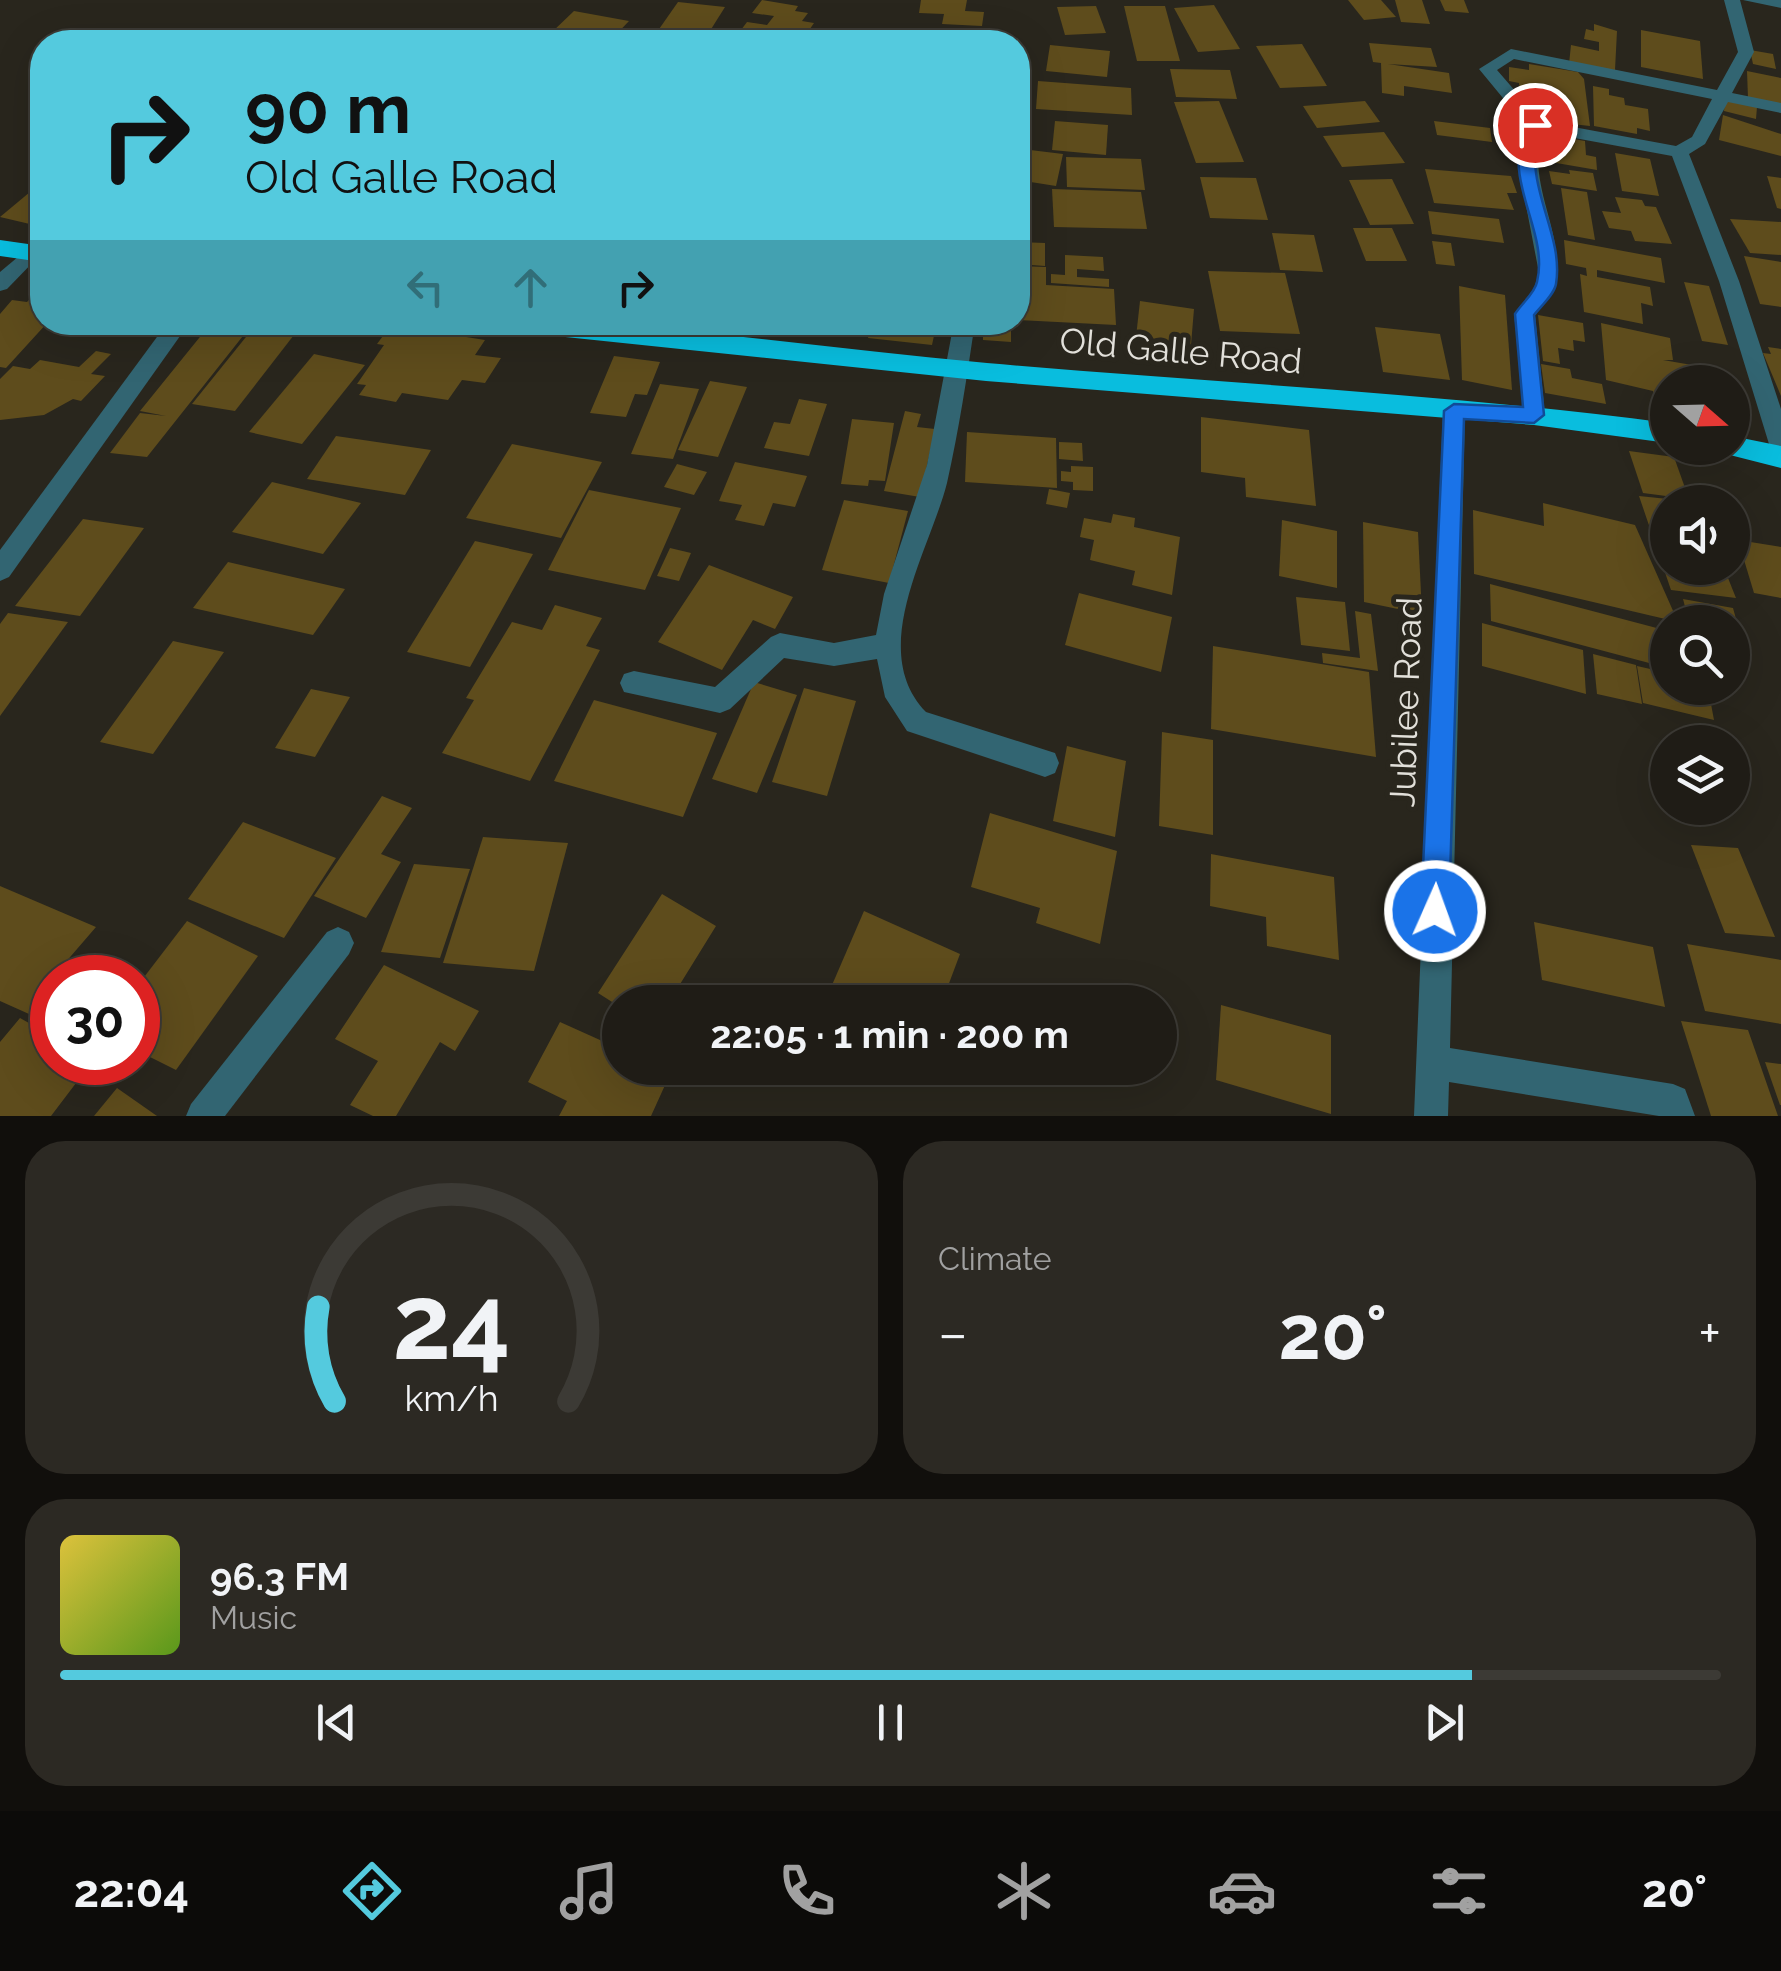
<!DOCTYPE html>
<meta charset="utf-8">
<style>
body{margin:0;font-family:Raleway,sans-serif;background:#2c2923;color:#f1f3f6;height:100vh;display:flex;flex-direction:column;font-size:38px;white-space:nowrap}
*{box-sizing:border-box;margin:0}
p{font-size:32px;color:#a1a1a1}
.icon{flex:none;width:55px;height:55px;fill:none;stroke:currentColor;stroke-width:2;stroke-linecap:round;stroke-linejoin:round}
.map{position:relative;height:1116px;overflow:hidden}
.drawer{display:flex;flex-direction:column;gap:25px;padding:25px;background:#110f0c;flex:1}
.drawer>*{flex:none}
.hud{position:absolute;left:30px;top:30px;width:1000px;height:305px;border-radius:40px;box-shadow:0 10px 40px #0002,0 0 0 2px #3c3a35;background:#54cade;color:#111;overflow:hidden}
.needle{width:65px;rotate:110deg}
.fabs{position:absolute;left:1650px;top:365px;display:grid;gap:20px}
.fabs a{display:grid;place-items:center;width:100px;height:100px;border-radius:50%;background:#1f1c16;box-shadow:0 10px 40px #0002,0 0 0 2px #3c3a35;font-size:50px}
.speed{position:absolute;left:30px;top:955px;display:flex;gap:20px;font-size:50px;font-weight:700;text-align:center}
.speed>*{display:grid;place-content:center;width:130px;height:130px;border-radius:50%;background:#1f1c16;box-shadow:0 10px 40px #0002,0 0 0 2px #3c3a35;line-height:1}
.speed .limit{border:15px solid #d22;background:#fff;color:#111}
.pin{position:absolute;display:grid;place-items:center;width:85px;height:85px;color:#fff;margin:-42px;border:5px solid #fff;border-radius:50%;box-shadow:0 2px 10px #0007}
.me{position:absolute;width:110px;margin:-55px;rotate:2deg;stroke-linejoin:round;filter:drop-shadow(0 0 8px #0008)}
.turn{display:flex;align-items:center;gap:35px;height:210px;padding:0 50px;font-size:45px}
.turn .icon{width:130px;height:130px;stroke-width:2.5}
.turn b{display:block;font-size:70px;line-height:85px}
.lanes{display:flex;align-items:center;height:95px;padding:0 50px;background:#0003;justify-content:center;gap:50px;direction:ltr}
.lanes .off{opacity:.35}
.big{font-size:75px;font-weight:700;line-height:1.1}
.drawer .widget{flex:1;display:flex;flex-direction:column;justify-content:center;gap:15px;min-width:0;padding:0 35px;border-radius:40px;background:#2c2923}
.drawer .dial{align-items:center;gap:0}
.dial svg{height:260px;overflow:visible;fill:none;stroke:#3c3a35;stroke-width:7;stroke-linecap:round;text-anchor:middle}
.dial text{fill:#f1f3f6;stroke:none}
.song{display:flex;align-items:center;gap:30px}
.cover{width:120px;height:120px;border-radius:15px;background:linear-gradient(135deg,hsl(50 70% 55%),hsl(90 70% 35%))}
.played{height:10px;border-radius:5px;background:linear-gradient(90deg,#54cade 85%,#3c3a35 85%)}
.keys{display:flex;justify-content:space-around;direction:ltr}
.heat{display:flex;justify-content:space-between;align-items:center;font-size:55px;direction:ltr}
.drawer .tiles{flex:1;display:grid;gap:25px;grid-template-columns:1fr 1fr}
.widget:last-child{grid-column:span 2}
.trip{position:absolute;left:602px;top:985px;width:575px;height:100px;border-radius:50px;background:#1f1c16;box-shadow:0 10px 40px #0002,0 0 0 2px #3c3a35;font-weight:700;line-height:100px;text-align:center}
.dock{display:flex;height:160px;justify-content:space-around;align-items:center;background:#0c0b09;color:#a1a1a1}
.dock .icon{width:70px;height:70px}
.dock .selected{color:#54cade}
.dock b{font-size:45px;color:#f1f3f6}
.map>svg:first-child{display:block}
</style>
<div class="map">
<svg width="1781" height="1116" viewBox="0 0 1781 1116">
<rect width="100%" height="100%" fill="#29261d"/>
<g fill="#5e4c1c">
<path d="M762,0L798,6L795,11L808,13L802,21L814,23L801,42H732L747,22L767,25L774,16L752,13Z"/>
<path d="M921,0H967L965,11L984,12L982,26L942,24L944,14L919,13Z"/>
<path d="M1348,0H1381L1396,17L1364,20Z"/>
<path d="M1395,0H1422L1430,24L1401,22Z"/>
<path d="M1440,0H1464L1469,13L1445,11Z"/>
<path d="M678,2L725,7L703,42H650Z"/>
<path d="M1214,5L1240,49L1198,52L1174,8Z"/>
<path d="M1096,6L1106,33L1065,35L1057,7Z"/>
<path d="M1124,6H1165L1180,61H1137Z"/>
<path d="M574,11L629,21L609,42L551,33Z"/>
<path d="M1594,24L1617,31L1615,70L1569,64L1571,45L1599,51V42L1584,39L1586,29L1594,31Z"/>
<path d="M1641,30L1700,41L1703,79L1641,67Z"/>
<path d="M372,31L399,42H353Z"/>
<path d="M947,34L982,36V42H946Z"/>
<path d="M1369,43L1431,48L1437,67L1388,64L1449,73L1452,93L1404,86V96L1382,93L1381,63L1373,62Z"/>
<path d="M1302,44L1327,86L1280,88L1256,46Z"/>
<path d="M1050,45L1110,51L1107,77L1046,71Z"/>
<path d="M1750,50L1773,54L1776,69L1753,64Z"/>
<path d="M1529,64L1578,72L1584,79L1590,126L1544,121L1543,104L1520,99L1519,83L1509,81V67L1529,70Z"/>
<path d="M1170,69L1230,70L1237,99L1176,97Z"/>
<path d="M1747,71L1781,78V105L1748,98Z"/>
<path d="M1038,81L1131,88L1132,115L1036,109Z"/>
<path d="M1593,86L1609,89V95L1624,98L1625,105L1648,109L1650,131L1637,128V134L1594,126Z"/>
<path d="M1725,99L1757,107L1756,119L1724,111Z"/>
<path d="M1219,101L1244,162L1196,163L1174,102Z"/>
<path d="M1365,101L1380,122L1317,128L1303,106Z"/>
<path d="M1723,115L1781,134V156L1719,140Z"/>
<path d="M1055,121L1108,125L1106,155L1052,150Z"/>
<path d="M1434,121L1490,128L1492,142L1437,135Z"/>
<path d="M1384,132L1405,163L1342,167L1323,136Z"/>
<path d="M1538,133L1585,141L1586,155L1596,157L1597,170L1539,160Z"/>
<path d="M1022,149L1063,154L1056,186L1018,180Z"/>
<path d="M1615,153L1650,159L1659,196L1622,191Z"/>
<path d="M1066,157L1141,159L1145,190L1067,187Z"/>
<path d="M1425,169L1511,176L1517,193H1507L1514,210L1434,203Z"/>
<path d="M1569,170L1593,173L1597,191L1552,184L1549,171L1570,174Z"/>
<path d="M1767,176L1781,178V209L1777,208Z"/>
<path d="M1200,177L1256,178L1268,220L1210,218Z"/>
<path d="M1392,179L1414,224L1370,225L1349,180Z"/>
<path d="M42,182V218L34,225L0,217Z"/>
<path d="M1561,188L1587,192L1595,240L1568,235Z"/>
<path d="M1052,189L1141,192L1147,229L1054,227Z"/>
<path d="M1615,197L1642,200L1645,206L1656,207L1672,244L1635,241L1631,231L1609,228L1602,211L1621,213Z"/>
<path d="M1428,211L1499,219L1504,243L1432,234Z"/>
<path d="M1730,219L1781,222V255L1750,253Z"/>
<path d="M1353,228H1392L1407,261H1366Z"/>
<path d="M1272,233L1314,235L1323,272L1280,270Z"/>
<path d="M1564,240L1661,258L1665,283L1597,270V277L1650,287L1653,306L1641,303L1643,324L1584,312L1580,274L1587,276L1586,268L1566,264Z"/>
<path d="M1432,241L1451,243L1455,266L1436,264Z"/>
<path d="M1018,242L1045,243V266L1018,264Z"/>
<path d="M1065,255L1103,257L1104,271L1077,269V277L1109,279V287L1051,283V274L1065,275Z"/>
<path d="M1744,256L1781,262V307L1760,304Z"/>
<path d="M1018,266L1046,267V285L1114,289L1116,325L1018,320Z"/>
<path d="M1208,271L1285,273L1300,334L1220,331Z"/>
<path d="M1684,282L1709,286L1728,345L1702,341Z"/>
<path d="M1459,286L1505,295L1512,390L1462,380Z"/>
<path d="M36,292L42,293V322H48L6,368L0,367V314L12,300L27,302Z"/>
<path d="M1140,301L1194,309L1191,345L1136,337Z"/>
<path d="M1538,315L1583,323L1585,342L1573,340L1574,351L1558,348L1560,364L1543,361Z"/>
<path d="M212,322H254L147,457L110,453L140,413L166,416L140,411Z"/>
<path d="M258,322H304L235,411L192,404Z"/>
<path d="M749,322H795L791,332Z"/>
<path d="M872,322H937L932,345L868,338Z"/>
<path d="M983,322H1011V342L983,340Z"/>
<path d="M1601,323L1670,338L1673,360H1663L1721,370L1724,382H1668V411L1657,410L1653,391L1606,380Z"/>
<path d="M391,325L485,340L475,355L501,358L485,383L462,380L448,400L402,393L396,402L359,395L366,385L357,384L384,345L377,344Z"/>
<path d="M1375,327L1440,334L1450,380L1383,372Z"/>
<path d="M1768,347L1781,349V396L1763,353L1771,354Z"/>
<path d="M96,351L111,354L91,374L105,376L81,401L73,399L44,415L0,420V379L13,366L30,369L40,360L79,367Z"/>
<path d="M314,354L365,365L302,444L249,432Z"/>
<path d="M614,356L660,362L647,395L635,394L626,417L590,413Z"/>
<path d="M1541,364L1570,369L1572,378L1602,384L1606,404L1545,393Z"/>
<path d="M710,381L747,387L718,457L678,450Z"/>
<path d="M660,384L699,389L673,459L631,454Z"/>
<path d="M1732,385L1740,386L1749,416L1732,413Z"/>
<path d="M799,399L827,404L809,456L764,448L774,422L790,424Z"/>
<path d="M905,411L921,414L917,427L935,429L920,497L884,491Z"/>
<path d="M1201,417L1309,430L1316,506L1246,497L1245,478L1201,472Z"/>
<path d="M852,419L894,423L885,481L869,480L868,486L841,484Z"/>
<path d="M967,432L1056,438L1057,488L965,482Z"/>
<path d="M336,436L431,450L405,495L307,479Z"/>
<path d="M1059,442L1082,443L1083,461L1059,459Z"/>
<path d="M512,444L602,462L561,538L466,518Z"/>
<path d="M1629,451L1674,457L1689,499L1643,493Z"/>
<path d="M735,462L807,476L795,507L773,503L764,526L735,520L742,505L719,501Z"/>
<path d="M677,464L707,472L694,495L664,487Z"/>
<path d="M1071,466L1093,467V491L1073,490V482L1061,481V471L1071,472Z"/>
<path d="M272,482L361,503L323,554L232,532Z"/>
<path d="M1049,489L1070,493L1067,508L1046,504Z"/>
<path d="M589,490L681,508L645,590L548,570Z"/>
<path d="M1639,496L1668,499V568H1724L1736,598L1671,590Z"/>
<path d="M844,500L908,511L889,583L822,570Z"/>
<path d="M1543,503L1635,525L1678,622L1474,574L1473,510L1544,526Z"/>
<path d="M1113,514L1135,518L1134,527L1180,537L1172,595L1132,585L1135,571L1090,560L1094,540L1080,537L1084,518L1111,523Z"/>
<path d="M83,519L144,528L80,616L15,606Z"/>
<path d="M1282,520L1337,531V588L1279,576Z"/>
<path d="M1363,522L1418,532L1422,614L1364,602Z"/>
<path d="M1738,540L1781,547V598L1754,593Z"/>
<path d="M475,541L533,554L470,667L407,652Z"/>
<path d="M670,548L691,553L679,581L657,576Z"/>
<path d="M228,562L345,589L313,635L193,608Z"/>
<path d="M709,565L793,597L775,629L753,620L722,670L658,642Z"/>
<path d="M1490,584L1668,631V668L1491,621Z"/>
<path d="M1079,593L1172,617L1161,672L1065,645Z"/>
<path d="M1296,597L1345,602L1350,651L1301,645Z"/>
<path d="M1683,599L1733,608L1746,655L1732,653V622H1689Z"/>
<path d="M555,605L602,618L586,646L600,650L530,781L442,753L474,700L466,698L512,622L542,630Z"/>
<path d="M1355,611L1371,614L1378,671L1323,663L1322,653L1360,658Z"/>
<path d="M8,613L68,622L0,716V624Z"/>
<path d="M1482,623L1583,650L1586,694L1482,666Z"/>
<path d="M173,641L224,652L153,754L100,742Z"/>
<path d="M1213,646L1369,672L1376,757L1211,729Z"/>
<path d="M1593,654L1636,665L1642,704L1597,694Z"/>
<path d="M1637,666L1668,673V688H1708L1714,720L1643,703Z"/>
<path d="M754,682L797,695L757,793L712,779Z"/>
<path d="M804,688L856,701L827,796L772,782Z"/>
<path d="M311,689L350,697L315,757L275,748Z"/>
<path d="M594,700L717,733L683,817L554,781Z"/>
<path d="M1162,732L1213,740V835L1159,826Z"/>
<path d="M1067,746L1126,761L1115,837L1053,821Z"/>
<path d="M382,796L412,808L381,854L401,862L366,918L314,896Z"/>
<path d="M990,813L1117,851L1100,944L1036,923L1040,908L971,887Z"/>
<path d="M243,822L336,858L284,938L188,899Z"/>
<path d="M483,837L568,843L534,971L443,963Z"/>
<path d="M1691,845L1738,848L1775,937L1725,933Z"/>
<path d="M1211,854L1334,877L1339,960L1267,946L1266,917L1210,906Z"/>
<path d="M414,864L470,869L440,958L381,952Z"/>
<path d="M0,886L96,927L52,978L29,1014L0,1001Z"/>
<path d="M662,894L716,926L669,1002H620V1007L598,993Z"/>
<path d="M864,911L960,954L942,1002H852L829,992Z"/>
<path d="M187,921L258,956L176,1070L138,1051V985Z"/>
<path d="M1534,922L1653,947L1665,1007L1542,980Z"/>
<path d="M1687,944L1781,960V1024L1705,1011Z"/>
<path d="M384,965L479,1011L455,1051L440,1042L396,1116H373L350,1105L378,1061L335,1039Z"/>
<path d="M1221,1005L1331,1035V1114L1216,1080Z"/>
<path d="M20,1018L52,1036V1062H92L51,1116H0V1042Z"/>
<path d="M1681,1021L1748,1030L1778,1116H1711Z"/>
<path d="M560,1022L620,1049V1068L671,1072L651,1116H559L567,1101L528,1082Z"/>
<path d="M1765,1062L1781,1064V1105H1780Z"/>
<path d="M117,1088L157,1116H94Z"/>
</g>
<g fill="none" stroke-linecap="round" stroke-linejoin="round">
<g fill="#326572" fill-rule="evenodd">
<path d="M1724,0H1740L1754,52L1732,93L1781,103V113L1728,102L1705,144L1689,154L1739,281L1781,409V453L1769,444L1719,281L1672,156L1542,132C1522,199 1589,256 1535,315L1545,415L1534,423L1526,421L1514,314L1533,291L1539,273L1519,169L1526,126L1479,69L1511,49L1717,90L1738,52ZM1514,59L1712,99L1692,137L1676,146L1541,121L1497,70Z"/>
<path d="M1743,0H1781V8Z"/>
<path d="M722,29L730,34L723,42H707Z"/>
<path d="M31,246L38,247V257L7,289L0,291V272Z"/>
<path d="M168,322H190L9,577L0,581V550Z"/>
<path d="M954,322H975C967,376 959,430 947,483C930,550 866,650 926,712L1055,753L1059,763L1055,773L1045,777L907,731L885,697L877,659L834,666L784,658L730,709L720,713L624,692L620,683L624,674L634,671L715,687L771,637L780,633L834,643L876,635L884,594L927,465Z"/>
<path d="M1454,403L1465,411L1450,1048L1673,1084L1685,1089L1695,1116H1659L1449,1082L1448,1116H1414L1443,411Z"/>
<path d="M338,927L349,932L354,943L349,954L225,1116H186L191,1104L327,932Z"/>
</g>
<g fill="#09bdde" fill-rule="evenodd">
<path d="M0,240L42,246V262L0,256Z"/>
<path d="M496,322C661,322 823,348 987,363C1214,383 1442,393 1668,423V443L1534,425L986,381L508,331Z"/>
<path d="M1732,436L1781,446V468L1722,453L1719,448H1732Z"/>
</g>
</g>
<path fill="#1a73e8" stroke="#114b97" stroke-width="2.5" d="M1529,122L1543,125C1517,179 1565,230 1556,284C1554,295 1541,306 1534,315L1544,415L1534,423L1464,419L1449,911L1445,921L1435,925L1425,921L1421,911L1444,411L1454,404L1523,407L1515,314C1521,304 1535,293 1537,282C1550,229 1497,177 1529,122Z"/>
<g text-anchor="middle" stroke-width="10" stroke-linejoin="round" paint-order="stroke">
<g font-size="35" fill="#e2e0da" stroke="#29261d">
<text transform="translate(1181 351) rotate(5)" y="12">Old Galle Road</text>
<text transform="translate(1406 702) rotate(-88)" y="12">Jubilee Road</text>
</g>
</g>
</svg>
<div class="fabs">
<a><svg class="needle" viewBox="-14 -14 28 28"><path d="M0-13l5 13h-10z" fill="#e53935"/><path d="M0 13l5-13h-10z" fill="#a1a1a1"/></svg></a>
<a><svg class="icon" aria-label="sound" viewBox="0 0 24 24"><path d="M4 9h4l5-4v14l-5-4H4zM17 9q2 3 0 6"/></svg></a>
<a><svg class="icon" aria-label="search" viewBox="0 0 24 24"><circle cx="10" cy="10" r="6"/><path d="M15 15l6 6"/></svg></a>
<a><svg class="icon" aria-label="layers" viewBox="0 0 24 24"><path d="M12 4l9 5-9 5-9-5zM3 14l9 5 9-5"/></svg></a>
</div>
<div class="speed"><div class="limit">30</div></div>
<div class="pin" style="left:1535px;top:125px;background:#d93025"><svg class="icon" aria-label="arrive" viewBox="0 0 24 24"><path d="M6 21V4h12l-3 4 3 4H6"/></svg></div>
<svg class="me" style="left:1435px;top:911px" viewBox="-20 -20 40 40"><circle r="17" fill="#1a73e8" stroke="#fff" stroke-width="3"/><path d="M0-11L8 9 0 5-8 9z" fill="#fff"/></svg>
<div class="trip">22:05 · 1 min · 200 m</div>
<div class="hud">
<div class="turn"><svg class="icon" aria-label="right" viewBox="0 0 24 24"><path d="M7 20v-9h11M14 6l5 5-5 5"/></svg><div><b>90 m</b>Old Galle Road</div></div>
<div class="lanes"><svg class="icon off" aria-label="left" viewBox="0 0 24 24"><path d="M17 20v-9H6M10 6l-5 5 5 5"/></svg><svg class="icon off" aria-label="ahead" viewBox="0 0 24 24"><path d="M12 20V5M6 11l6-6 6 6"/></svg><svg class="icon" aria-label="right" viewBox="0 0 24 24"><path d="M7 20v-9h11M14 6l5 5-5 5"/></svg></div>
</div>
</div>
<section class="drawer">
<div class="tiles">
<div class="widget dial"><svg viewBox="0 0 100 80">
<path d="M14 69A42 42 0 1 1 86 69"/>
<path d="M14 69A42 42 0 0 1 9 40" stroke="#54cade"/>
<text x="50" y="56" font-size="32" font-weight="700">24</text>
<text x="50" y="72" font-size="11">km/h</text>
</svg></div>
<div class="widget"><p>Climate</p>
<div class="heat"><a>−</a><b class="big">20°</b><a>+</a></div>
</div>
<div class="widget">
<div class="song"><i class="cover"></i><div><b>96.3 FM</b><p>Music</p></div></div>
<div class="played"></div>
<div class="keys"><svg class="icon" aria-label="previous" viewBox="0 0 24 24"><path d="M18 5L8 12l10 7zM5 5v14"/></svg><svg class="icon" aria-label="pause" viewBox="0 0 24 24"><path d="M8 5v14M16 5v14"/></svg><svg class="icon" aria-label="next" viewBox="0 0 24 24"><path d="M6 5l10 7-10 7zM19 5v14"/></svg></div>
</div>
</div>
</section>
<nav class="dock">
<b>22:04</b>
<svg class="icon selected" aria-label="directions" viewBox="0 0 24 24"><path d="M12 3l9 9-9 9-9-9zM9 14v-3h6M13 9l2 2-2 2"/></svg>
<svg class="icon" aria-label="music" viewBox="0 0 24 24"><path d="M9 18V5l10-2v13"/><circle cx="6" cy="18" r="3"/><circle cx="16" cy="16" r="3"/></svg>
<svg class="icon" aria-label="phone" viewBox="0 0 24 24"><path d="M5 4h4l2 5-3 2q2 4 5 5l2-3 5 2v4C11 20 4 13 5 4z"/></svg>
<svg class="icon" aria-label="climate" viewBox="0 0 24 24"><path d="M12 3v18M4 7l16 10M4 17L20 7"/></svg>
<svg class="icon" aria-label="car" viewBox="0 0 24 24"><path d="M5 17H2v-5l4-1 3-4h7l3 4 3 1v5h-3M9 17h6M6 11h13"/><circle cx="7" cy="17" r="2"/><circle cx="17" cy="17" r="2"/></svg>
<svg class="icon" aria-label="filters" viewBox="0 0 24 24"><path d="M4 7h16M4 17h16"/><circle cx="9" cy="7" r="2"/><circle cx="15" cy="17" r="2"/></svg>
<b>20°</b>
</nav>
